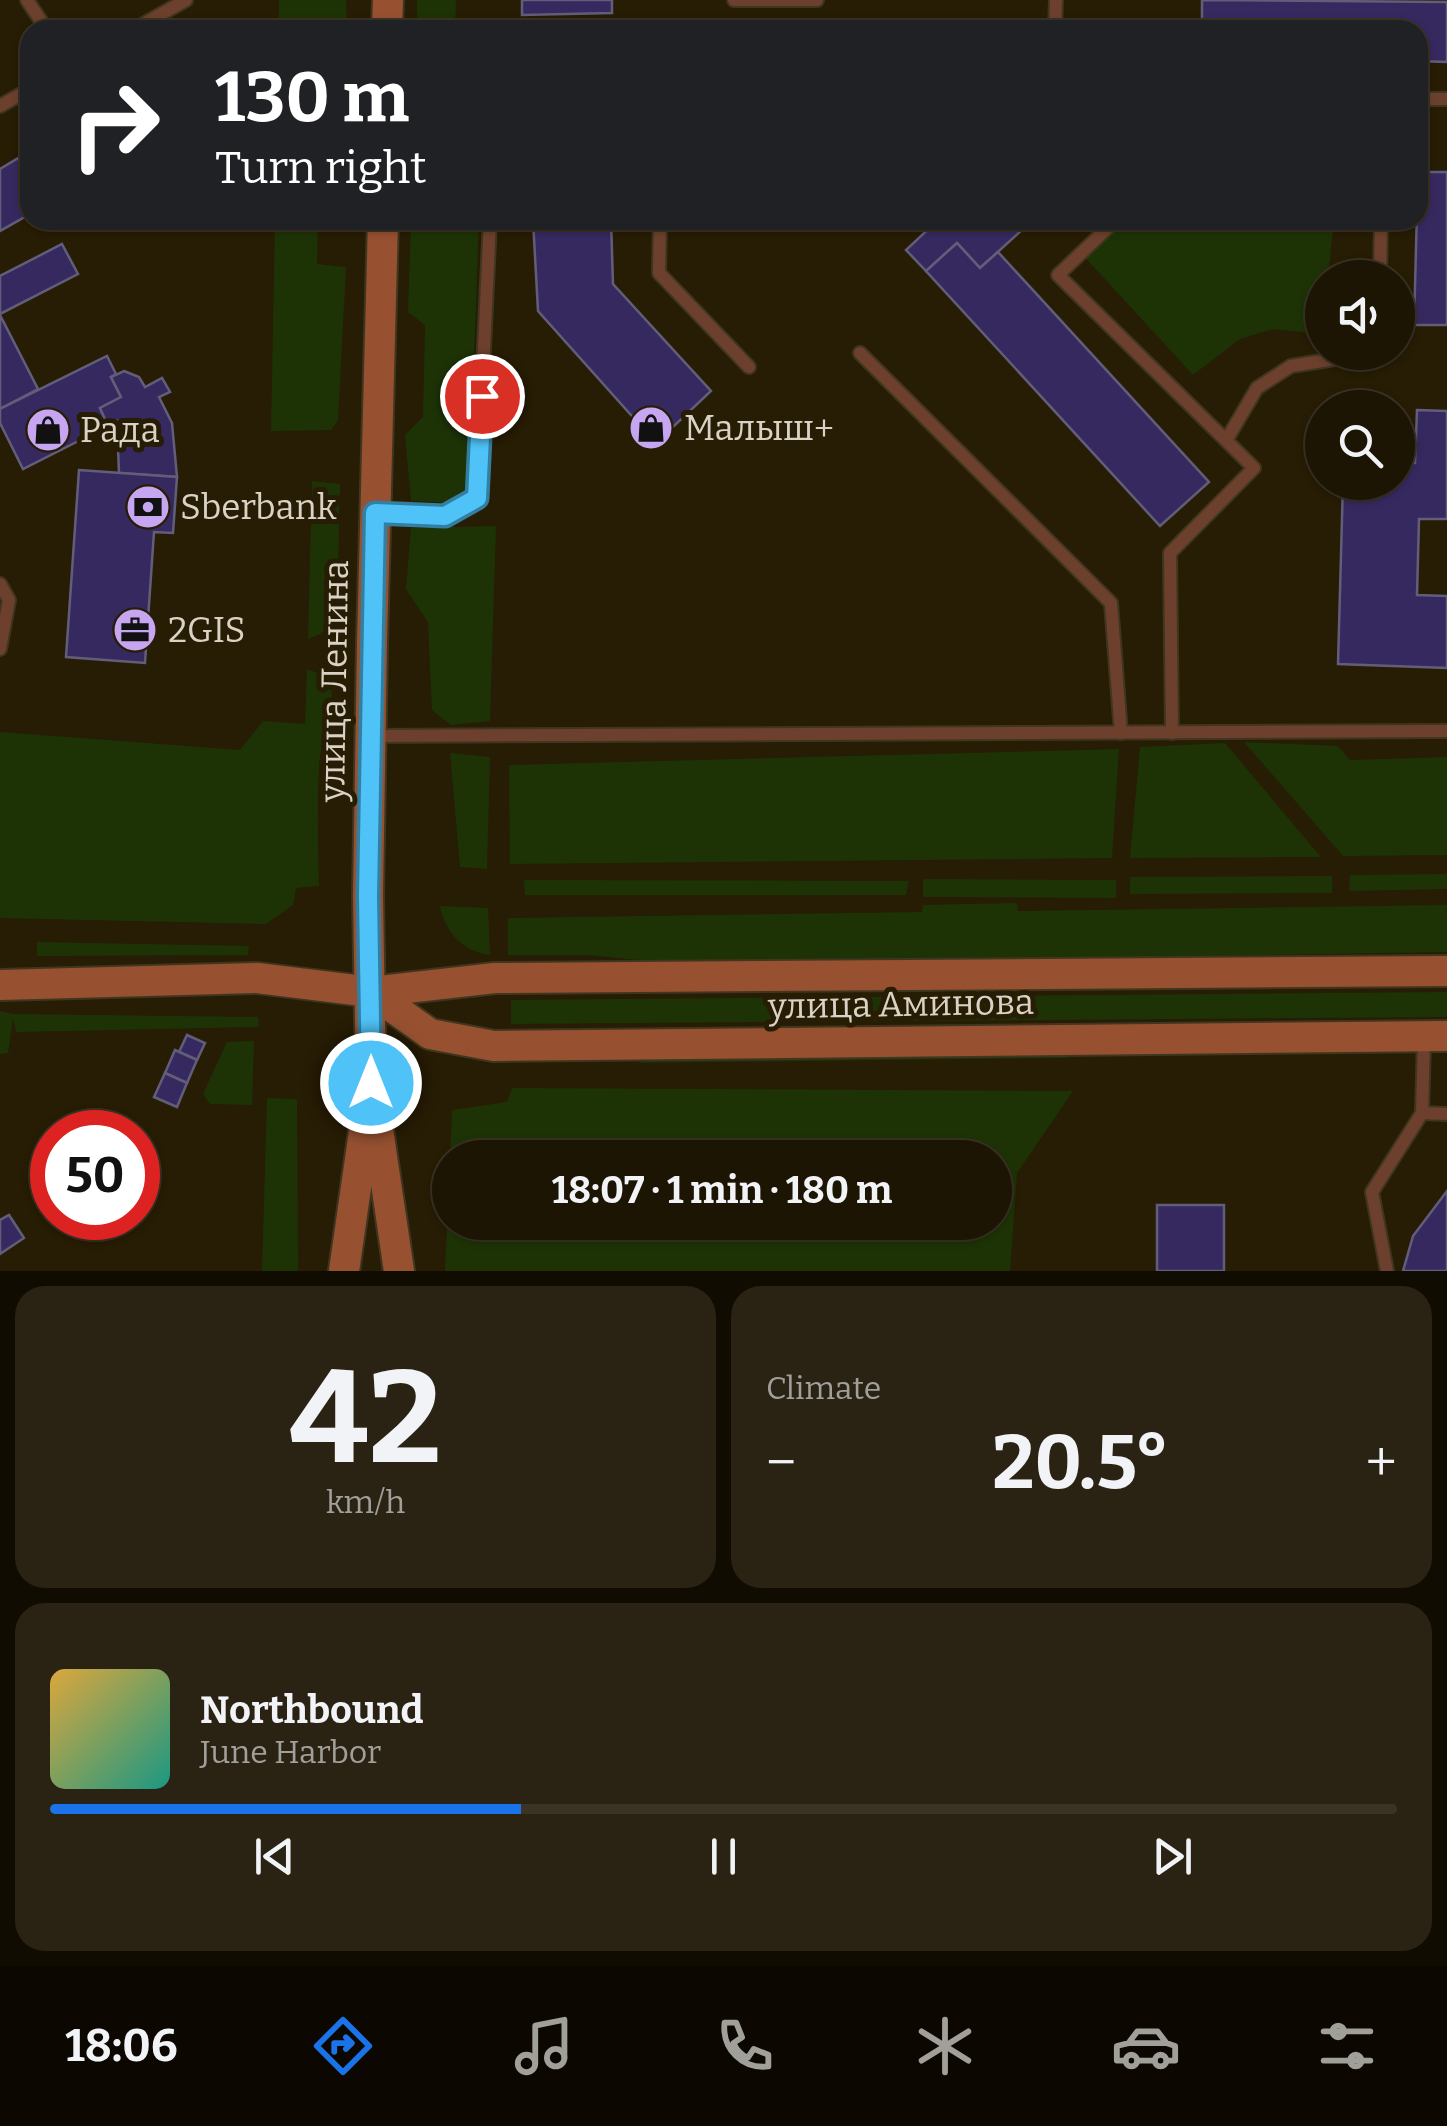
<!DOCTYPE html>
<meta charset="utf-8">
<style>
body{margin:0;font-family:Bitter,serif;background:#2a2212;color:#f1f3f6;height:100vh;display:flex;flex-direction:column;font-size:38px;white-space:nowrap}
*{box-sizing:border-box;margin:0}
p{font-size:32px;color:#a09f9a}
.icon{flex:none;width:55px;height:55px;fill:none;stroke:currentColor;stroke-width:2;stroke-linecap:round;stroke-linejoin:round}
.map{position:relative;height:1271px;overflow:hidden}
.panel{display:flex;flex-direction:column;gap:15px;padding:15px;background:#100c02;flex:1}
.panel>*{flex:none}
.guide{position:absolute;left:20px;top:20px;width:1408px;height:210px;border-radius:30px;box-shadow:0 2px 8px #0004,0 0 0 2px #3b3425;background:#202124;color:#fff;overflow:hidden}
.fabs{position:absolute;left:1305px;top:260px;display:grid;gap:20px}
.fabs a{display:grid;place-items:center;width:110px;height:110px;border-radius:50%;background:#1d1503;box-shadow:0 2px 8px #0004,0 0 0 2px #3b3425;font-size:50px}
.speed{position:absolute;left:30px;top:1110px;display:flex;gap:20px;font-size:50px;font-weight:700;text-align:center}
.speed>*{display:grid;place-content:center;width:130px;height:130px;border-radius:50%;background:#1d1503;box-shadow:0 2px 8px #0004,0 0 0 2px #3b3425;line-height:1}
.speed .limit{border:15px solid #d22;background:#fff;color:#111}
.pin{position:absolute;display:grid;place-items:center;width:85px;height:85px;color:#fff;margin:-42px;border:5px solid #fff;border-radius:50%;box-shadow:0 2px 10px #0007}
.me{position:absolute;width:110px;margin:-55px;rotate:0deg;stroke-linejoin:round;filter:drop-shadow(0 0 8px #0008)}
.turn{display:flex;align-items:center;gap:35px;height:210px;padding:0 30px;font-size:45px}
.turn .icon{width:130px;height:130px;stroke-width:2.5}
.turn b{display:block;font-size:70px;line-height:85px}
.big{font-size:75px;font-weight:700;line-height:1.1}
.panel .tile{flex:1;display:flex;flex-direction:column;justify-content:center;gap:15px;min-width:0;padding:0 35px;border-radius:30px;background:#2a2212}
.panel .dial{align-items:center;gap:0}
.dial b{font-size:130px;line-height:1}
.song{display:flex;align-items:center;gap:30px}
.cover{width:120px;height:120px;border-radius:15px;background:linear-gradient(135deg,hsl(40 70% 55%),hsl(170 70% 35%))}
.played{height:10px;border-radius:5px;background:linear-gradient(90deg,#1a73e8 35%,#3b3425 35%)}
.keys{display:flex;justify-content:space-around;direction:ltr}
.heat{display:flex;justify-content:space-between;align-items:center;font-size:55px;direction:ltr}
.panel .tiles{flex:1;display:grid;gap:15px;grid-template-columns:1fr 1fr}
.tile:last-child{grid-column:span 2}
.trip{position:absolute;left:432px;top:1140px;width:580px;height:100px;border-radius:50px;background:#1d1503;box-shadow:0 2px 8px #0004,0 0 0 2px #3b3425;font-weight:700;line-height:100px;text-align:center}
.tab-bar{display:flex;height:160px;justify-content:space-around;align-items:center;background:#0c0801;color:#a09f9a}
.tab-bar .icon{width:70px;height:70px}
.tab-bar .selected{color:#1a73e8}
.tab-bar b{font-size:45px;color:#f1f3f6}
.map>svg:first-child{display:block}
</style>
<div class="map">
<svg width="1447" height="1271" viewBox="0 0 1447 1271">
<rect width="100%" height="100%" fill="#271c04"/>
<g fill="#1d3306">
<path d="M279,0H346L347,30H278Z"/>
<path d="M417,0H456L455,30H417Z"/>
<path d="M275,220H318L317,264L346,267L338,420L331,430L271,431Z"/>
<path d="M411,220H479L469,495L455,503L411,501L405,435L423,417L425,325L408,312Z"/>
<path d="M1116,220H1334L1328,277L1322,278L1321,334L1273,329L1240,339L1193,375L1081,253Z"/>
<path d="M312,481L340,484L337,619L320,634L308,639Z"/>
<path d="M496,526L490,721L451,725L432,710L428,622L406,589L411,528Z"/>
<path d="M307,669L326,676C345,718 321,728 319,767C317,806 318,846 319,886L296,888L293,905L266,924L0,918V732L240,750L263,721L305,724Z"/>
<path d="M1244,742L1338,746L1350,760L1447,757V855L1343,856Z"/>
<path d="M1225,743L1321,857L1130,858L1140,747Z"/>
<path d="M1119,749L1112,858L510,864L509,765Z"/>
<path d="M450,753L490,757L487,869L460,867Z"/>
<path d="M1447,874V889L1349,891L1350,875Z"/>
<path d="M1332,876V893L1130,894V877Z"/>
<path d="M923,879L1116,880V898L923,897Z"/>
<path d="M524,880L909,881L906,895H525Z"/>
<path d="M1017,903L1018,911L1447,905V952L686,965L589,955H508V918L922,912L923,905Z"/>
<path d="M440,906L488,908L490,955C463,952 445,932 440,906Z"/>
<path d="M37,942L249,946L248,955L37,956Z"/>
<path d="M1447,992V1017L511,1024V1000Z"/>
<path d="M0,1011L13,1014L258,1017L259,1027L16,1032L13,1018L8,1053L0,1054Z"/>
<path d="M254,1041L252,1105L210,1104L203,1094L227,1042Z"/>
<path d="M1067,1054V1058L636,1063L669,1055Z"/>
<path d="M512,1088L1073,1091L1017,1173L1010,1271H445L450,1159V1222H995V1158L450,1157L452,1110L507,1102Z"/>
<path d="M267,1098L297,1099L298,1271H262Z"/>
</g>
<g fill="#362960" stroke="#625e79" stroke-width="2.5">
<path d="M522,0H612V13L522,15Z"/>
<path d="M1202,0L1447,2V62L1418,61V30H1202Z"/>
<path d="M30,151V214L0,231V169Z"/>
<path d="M1418,172H1447V325H1414Z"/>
<path d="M533,220H611L613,284L711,391L656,443L538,311Z"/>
<path d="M938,220H1033L980,268L957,243L926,271L906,250Z"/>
<path d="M957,243L980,268L998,252L1209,482L1160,526L926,271Z"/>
<path d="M62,244L78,274L0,314V276Z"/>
<path d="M0,315L38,389L0,409Z"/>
<path d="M107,356L116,374L111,377L121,397L100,408L108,426L23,469L0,423V409Z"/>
<path d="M124,371L139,377L145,387L162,378L170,392L159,397L172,423L177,477L119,473L117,421L108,426L100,408L121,397L111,377Z"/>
<path d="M1417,410L1447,411V519H1419L1417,595L1447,596V668L1338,664L1343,482H1398V462L1415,463Z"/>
<path d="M79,470L177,477L173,533L154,532L145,663L66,657Z"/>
<path d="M187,1035L205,1043L197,1060L179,1052Z"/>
<path d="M175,1050L197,1060L187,1083L165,1073Z"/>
<path d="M165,1073L187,1083L177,1107L154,1097Z"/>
<path d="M1447,1191V1271H1403L1413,1236Z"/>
<rect x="1157" y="1205" width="67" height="66"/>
<path d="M9,1215L24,1238L0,1254V1220Z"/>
</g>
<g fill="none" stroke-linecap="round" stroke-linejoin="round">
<defs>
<g id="lane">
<path d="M27,0L47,30"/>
<path d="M734,0H817"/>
<path d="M133,30L186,0"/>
<path d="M1055,30L1056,0"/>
<path d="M1418,99H1447"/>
<path d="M0,106L30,89"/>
<path d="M660,220L659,273L749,367"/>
<path d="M1116,220L1058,275L1254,468L1170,553L1172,733"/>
<path d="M1380,278L1381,220"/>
<path d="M860,353L1111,603L1121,733"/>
<path d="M1227,439L1257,388L1291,366L1378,352"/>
<path d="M377,513L445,516L477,498L490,220"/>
<path d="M0,584L9,600L0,649"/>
<path d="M371,736L1447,731"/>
<path d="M1422,1113L1447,1114"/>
<path d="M1387,1271L1372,1192L1422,1113L1424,1039"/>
</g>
<g id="secondary">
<path d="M387,30L388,0"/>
<path d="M0,985L257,978L371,992L495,978L1447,971"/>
<path d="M371,992L430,1034L494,1046L1447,1036"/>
<path d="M376,1116L399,1271"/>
<path d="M344,1271L371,1083L368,896L372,643L383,220"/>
</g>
</defs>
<use href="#lane" stroke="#40361f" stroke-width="16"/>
<use href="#secondary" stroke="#40361f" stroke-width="34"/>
<use href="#lane" stroke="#6c402d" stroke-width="12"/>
<use href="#secondary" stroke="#975131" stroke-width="30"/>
</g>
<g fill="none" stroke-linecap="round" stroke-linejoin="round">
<defs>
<path id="route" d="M371,1083L368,896L375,513L445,516L477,498L482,396"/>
</defs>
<use href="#route" stroke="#337fa1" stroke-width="25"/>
<use href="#route" stroke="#4fc3f7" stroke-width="18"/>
</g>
<defs>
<symbol id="shop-disc" viewBox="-11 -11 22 22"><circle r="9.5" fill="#c6a6f0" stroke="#271c04"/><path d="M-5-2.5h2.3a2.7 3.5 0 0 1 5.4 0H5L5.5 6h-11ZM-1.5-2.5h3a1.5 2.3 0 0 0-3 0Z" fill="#111"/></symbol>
<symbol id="bank-disc" viewBox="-11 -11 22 22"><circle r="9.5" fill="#c6a6f0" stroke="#271c04"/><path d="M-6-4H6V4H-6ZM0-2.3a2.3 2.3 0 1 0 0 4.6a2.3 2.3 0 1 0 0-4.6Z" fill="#111"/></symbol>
<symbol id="office-disc" viewBox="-11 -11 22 22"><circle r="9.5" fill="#c6a6f0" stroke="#271c04"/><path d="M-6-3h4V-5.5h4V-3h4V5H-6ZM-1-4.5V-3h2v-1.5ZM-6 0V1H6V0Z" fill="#111"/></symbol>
</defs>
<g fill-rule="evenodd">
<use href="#shop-disc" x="626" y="403" width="50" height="50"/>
<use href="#shop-disc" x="23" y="405" width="50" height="50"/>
<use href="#bank-disc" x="123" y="482" width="50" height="50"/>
<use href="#office-disc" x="110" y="605" width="50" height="50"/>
</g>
<g text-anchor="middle" stroke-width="10" stroke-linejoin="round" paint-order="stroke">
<g font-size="35" fill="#dad3c5" stroke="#271c04" text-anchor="start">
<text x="684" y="440">Малыш+</text>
<text x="80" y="442">Рада</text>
<text x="180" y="519">Sberbank</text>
<text x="168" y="642">2GIS</text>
</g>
<g font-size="35" fill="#dad3c5" stroke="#271c04">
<text transform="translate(334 681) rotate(-89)" y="12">улица Ленина</text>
<text transform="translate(901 1004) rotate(-1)" y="12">улица Аминова</text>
</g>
</g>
</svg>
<div class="fabs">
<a><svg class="icon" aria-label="sound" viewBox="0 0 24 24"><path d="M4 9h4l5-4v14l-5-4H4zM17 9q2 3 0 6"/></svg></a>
<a><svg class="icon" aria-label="search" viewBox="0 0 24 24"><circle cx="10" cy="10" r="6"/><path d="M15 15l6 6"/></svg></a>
</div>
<div class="speed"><div class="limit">50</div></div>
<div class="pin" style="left:482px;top:396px;background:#d93025"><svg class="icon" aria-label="arrive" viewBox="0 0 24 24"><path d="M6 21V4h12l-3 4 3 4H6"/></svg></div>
<svg class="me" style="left:371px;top:1083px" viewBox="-20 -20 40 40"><circle r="17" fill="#4fc3f7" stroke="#fff" stroke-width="3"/><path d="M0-11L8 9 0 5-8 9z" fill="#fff"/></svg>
<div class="trip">18:07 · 1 min · 180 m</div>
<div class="guide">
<div class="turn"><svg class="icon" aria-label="right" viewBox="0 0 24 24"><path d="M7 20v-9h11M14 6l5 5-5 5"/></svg><div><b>130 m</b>Turn right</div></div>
</div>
</div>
<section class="panel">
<div class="tiles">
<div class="tile dial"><b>42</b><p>km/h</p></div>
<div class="tile"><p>Climate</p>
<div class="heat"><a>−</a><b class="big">20.5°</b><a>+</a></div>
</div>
<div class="tile">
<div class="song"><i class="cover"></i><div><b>Northbound</b><p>June Harbor</p></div></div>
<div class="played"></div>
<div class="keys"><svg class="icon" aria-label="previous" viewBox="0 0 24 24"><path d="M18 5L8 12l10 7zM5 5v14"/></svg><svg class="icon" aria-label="pause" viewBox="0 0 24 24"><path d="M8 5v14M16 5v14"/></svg><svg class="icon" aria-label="next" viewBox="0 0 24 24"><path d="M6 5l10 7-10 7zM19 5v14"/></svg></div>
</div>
</div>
</section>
<nav class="tab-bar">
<b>18:06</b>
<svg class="icon selected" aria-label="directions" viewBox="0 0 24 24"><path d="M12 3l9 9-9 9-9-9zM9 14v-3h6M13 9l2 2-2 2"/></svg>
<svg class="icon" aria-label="music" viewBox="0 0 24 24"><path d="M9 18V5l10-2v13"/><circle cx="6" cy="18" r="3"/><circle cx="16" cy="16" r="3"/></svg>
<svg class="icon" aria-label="phone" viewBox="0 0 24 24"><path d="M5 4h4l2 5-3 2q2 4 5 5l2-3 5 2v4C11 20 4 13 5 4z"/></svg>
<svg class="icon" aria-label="climate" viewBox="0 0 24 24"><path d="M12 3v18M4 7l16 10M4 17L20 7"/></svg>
<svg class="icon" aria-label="car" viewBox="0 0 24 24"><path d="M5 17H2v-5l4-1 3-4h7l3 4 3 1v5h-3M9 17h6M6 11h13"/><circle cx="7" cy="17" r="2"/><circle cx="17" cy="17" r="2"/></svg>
<svg class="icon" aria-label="filters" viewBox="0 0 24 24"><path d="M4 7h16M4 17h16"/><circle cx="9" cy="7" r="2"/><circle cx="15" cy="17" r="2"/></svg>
</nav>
